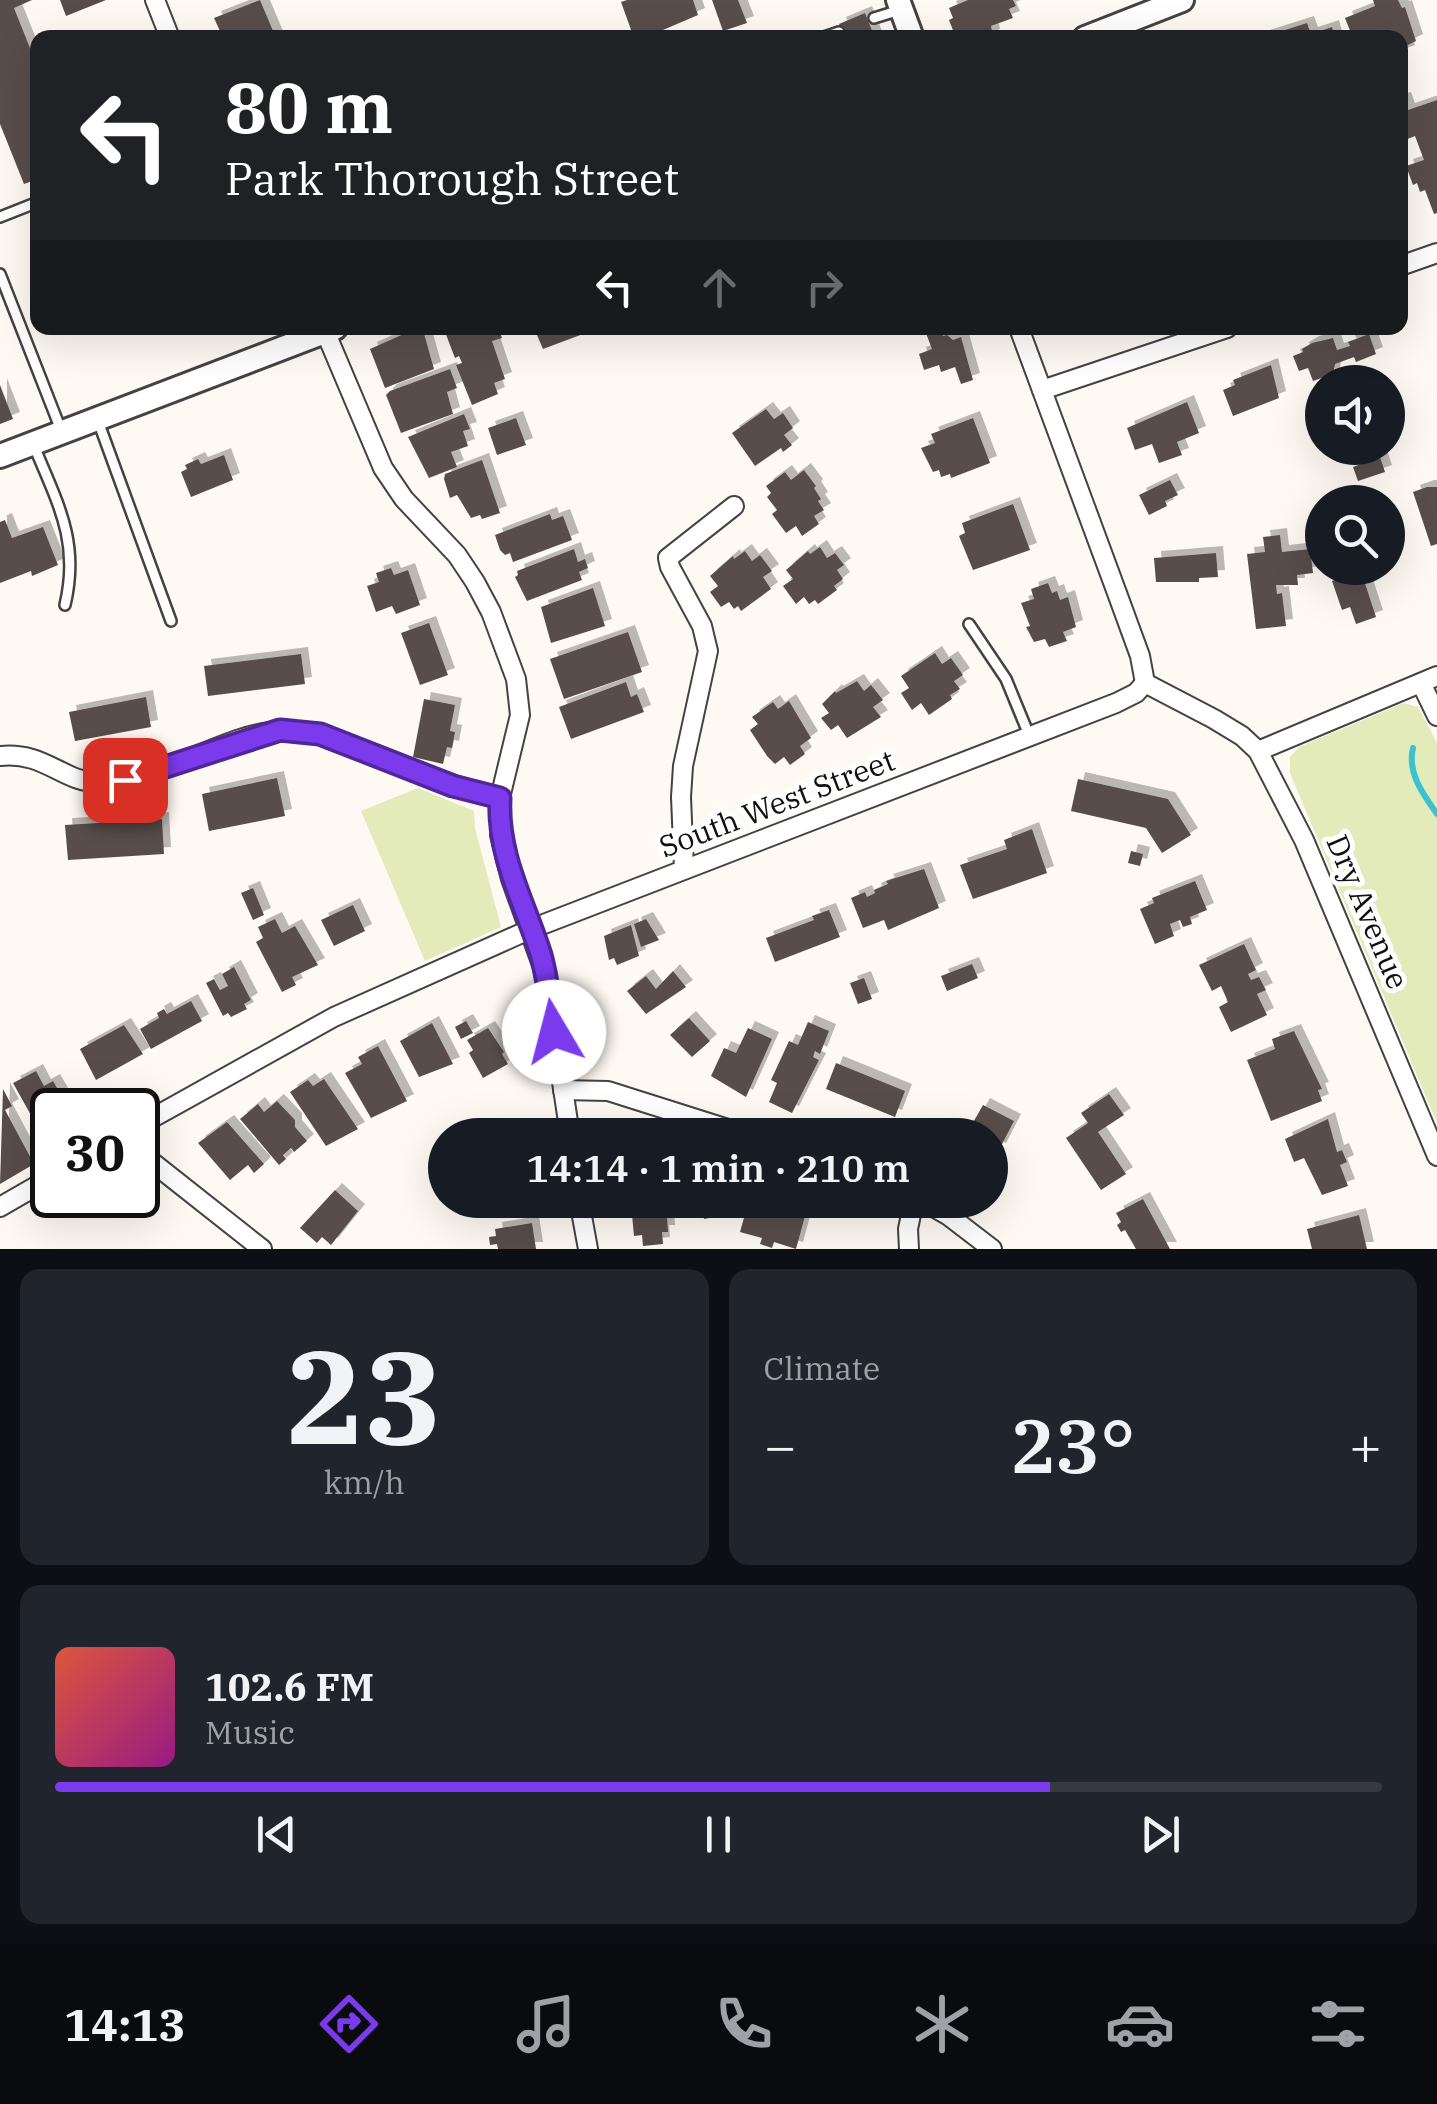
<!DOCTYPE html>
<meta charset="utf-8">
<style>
body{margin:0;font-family:"IBM Plex Serif",serif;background:#20242c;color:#f1f3f6;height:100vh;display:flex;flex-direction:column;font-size:38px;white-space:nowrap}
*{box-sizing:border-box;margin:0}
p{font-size:32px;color:#9ea1a6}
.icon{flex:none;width:55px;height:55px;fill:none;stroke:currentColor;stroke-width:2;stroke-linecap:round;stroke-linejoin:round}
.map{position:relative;height:1249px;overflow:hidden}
.details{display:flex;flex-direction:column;gap:20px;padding:20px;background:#0d0f14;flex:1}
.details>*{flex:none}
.top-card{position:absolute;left:30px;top:30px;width:1378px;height:305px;border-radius:20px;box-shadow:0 10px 40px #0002;background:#202124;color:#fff;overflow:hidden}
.fabs{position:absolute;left:1305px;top:365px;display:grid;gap:20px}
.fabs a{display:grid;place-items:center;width:100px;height:100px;border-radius:50%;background:#171b24;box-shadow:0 10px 40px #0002;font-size:50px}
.speed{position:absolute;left:30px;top:1088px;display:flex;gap:20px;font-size:50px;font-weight:700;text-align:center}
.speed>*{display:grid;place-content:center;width:130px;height:130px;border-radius:50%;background:#171b24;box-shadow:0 10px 40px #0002;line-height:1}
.speed .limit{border:5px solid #111;border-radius:15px;background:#fff;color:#111}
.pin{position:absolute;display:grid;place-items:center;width:85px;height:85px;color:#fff;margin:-42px;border-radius:20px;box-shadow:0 5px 15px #0006}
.me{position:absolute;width:110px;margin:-55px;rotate:352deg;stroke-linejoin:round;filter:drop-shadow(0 0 8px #0008)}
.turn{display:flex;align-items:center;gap:35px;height:210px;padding:0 30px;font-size:45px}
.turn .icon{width:130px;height:130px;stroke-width:2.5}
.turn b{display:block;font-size:70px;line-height:85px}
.lanes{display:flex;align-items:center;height:95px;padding:0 30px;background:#0003;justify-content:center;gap:50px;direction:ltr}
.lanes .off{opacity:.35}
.big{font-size:75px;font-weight:600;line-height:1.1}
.details .card{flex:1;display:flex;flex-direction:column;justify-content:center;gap:15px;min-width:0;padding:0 35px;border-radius:20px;background:#20242c}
.details .dial{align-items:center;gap:0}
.dial b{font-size:130px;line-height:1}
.song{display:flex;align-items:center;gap:30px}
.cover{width:120px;height:120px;border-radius:15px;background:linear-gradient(135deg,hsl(10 70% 55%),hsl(310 70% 35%))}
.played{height:10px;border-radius:5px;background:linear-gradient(90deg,#7c3aed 75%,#363941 75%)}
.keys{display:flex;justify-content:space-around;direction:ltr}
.heat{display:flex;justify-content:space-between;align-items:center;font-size:55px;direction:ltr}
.details .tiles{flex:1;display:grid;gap:20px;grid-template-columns:1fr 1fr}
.card:last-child{grid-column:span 2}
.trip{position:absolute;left:428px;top:1118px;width:580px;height:100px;border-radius:50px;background:#171b24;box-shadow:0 10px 40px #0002;font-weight:600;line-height:100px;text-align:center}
.tab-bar{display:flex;height:160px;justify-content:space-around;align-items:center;background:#090b0e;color:#9ea1a6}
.tab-bar .icon{width:70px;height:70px}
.tab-bar .on{color:#7c3aed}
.tab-bar b{font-size:45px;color:#f1f3f6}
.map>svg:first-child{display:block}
</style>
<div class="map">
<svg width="1437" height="1249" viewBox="0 0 1437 1249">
<defs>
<filter id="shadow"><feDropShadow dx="7" dy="-7" stdDeviation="0" flood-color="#0004"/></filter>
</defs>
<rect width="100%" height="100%" fill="#fff9f3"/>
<g fill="#e3ebbb">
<path d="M1404,703L1418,707L1437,743V1123L1290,773V757L1299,747Z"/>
<path d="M418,788L474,811L475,828L501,927L425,961L361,811Z"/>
</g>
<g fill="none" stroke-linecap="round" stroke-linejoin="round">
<path stroke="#3cc2cf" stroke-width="6" d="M1413,748C1407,773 1423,794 1437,814"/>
</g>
<g fill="#594d4c" filter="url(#shadow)">
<path d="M0,0H32L14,8L34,58L38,56V179L24,184L0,124Z"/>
<path d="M60,0H106L66,16Z"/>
<path d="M260,0L276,38H213L212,35L220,31L214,18Z"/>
<path d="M627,0H693L698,15L656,33L634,38L621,2Z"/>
<path d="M712,0H738L747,23L723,31Z"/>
<path d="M968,0H1013L1016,6L1009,9L1013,18L991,26L993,36L989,38H956L949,20L953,18L949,8Z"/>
<path d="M1373,0H1398L1402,8L1405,7L1416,41L1406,46L1408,52L1400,55V38H1353L1345,18L1375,6Z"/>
<path d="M865,13L875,38H845L839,24Z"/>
<path d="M1307,23L1311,34L1332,27L1335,38H1260Z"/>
<path d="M1404,99L1408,110L1437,100V213L1434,214L1425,190L1420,192L1417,183L1413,185L1406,166L1424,160L1415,136L1400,142V100Z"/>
<path d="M458,328H498L502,338L492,341L505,379L494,383L498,394L472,405L456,365L462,363L459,356L455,358L445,332Z"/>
<path d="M534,328H599L543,349Z"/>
<path d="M924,328H940L943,336L947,335L953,340L961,337L973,380L961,384L955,367L941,372L939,365L924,370L919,354L932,349Z"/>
<path d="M415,329L416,333L423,330L434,369L385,388L370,349Z"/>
<path d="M1369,334L1376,354L1356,362L1354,357L1335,364L1333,374L1313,381L1308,368L1299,371L1293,356L1303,352L1302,349L1312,343L1333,338L1337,350L1350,346L1348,342Z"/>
<path d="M1271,365L1279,398L1233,416L1223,390L1235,385L1233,380Z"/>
<path d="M450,369L457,388L447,392L453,414L401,433L386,395L390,391Z"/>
<path d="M0,385L13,419L0,424Z"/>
<path d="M1187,402L1199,433L1177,442L1182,455L1159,463L1152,444L1135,450L1127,428Z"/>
<path d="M766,409L774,419L783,413L793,428L784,435L792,445L783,452L781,448L755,466L732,433Z"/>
<path d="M464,414L470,429L463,431L468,446L451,452L457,467L429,478L408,437Z"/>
<path d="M516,418L526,445L497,455L488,428Z"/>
<path d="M973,418L990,463L951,478L950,474L941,477L939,470L933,472L921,448L935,443L931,434Z"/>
<path d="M224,455L233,480L191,497L181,472L187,469L185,465L198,459L201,464Z"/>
<path d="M1380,457L1385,472L1358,481L1353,467Z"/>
<path d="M482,460L500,513L482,519L480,515L471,518L457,495L450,498L444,479L445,474Z"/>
<path d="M804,470L816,486L814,488L821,499L818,501L824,510L814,516L819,524L802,536L796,526L786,533L772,514L777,510L767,497L771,493L766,486L785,472L791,480Z"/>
<path d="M1170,480L1178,495L1165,501L1167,506L1149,515L1139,495Z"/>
<path d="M1427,487H1437V544L1431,546L1413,492Z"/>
<path d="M1013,504L1030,550L973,570L959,536L965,533L962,523Z"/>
<path d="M550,514L552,520L563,516L572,540L513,562L510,553L505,555L500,550L495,535Z"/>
<path d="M5,520L12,538L43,527L58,565L32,576L31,571L0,583V522Z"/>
<path d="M1388,524L1397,551L1393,552L1395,559L1388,561Z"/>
<path d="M1280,535L1282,552L1310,549L1313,573L1297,575L1298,585H1276L1277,594L1282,593L1286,626L1256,629L1247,554L1265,552L1263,537Z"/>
<path d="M820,547L827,558L835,553L844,565L837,570L843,579L834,586L837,590L818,604L815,600L809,604L804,597L796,604L783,586L793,579L786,570L808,551L810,554Z"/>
<path d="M574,549L578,562L585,559L588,568L579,572L582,580L527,601L515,577L518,575L517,571Z"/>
<path d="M745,551L752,561L760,555L772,571L763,577L771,589L741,611L738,606L734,609L729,602L721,607L710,592L718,586L710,576L733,556L734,559Z"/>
<path d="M1216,553L1218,577L1199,578V582H1156L1154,558Z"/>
<path d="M391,568L394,575L408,570L420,605L396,614L392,606L376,612L367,586L379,582L376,573Z"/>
<path d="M1340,568H1360L1376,617L1356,624L1350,607L1342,610L1332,581L1343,577Z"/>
<path d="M1048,583L1052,593L1057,591L1060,600L1068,597L1076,627L1063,632L1067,641L1049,647L1045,639L1034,642L1026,627L1030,626L1021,603L1034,599L1031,589Z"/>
<path d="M593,588L605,626L551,643L541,607Z"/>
<path d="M429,623L448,675L420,685L401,633Z"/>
<path d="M628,632L642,672L564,699L550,659Z"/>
<path d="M935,653L942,664L951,658L963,675L954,681L960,689L950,695L952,699L929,715L921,703L912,710L901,693L909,688L901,676Z"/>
<path d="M301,654L305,684L208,696L204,666Z"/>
<path d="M857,681L864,691L871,685L883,700L873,707L881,717L847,738L838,725L831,730L821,718L829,713L822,704L835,691L836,693Z"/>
<path d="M626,682L631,697L637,694L644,712L571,739L559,707Z"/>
<path d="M146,697L151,727L75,741L69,712Z"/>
<path d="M424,699L455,705L450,731L455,732L452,748L447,747L443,764L413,757Z"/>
<path d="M789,701L811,738L800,746L805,754L790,765L784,757L775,764L767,756L750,730L758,724L752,717L773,702L778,709Z"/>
<path d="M277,778L285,816L209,831L202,794Z"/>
<path d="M1078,779L1168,799L1191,835L1162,853L1146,828L1071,811Z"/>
<path d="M162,819L164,854L68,860L65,825Z"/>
<path d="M1032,829L1047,873L973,899L960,865L1007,849L1004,840Z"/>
<path d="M1131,851L1143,854L1140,866L1128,863Z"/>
<path d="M924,869L939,908L888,930L884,920L863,928L851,898L865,892L867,897L875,893L874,890L888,884L886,881Z"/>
<path d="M1195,881L1207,910L1190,917L1192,924L1183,927L1180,920L1170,924L1174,936L1155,944L1140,909L1154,903L1152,898Z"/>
<path d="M253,888L264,915L253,920L241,893Z"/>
<path d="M353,905L365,931L334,946L321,920Z"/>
<path d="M829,910L840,937L775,962L766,938L814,920L812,916Z"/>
<path d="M275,919L282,933L295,926L318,965L292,977L296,985L282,992L256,942L263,938L258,927Z"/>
<path d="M646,919L659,940L641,947L634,924Z"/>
<path d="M631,925L639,956L617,965L614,958L609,960L604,936Z"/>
<path d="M1244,944L1256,970L1248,974L1251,980L1259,977L1266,990L1257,994L1267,1015L1231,1032L1219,1007L1228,1002L1221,986L1212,991L1199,965Z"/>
<path d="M972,964L978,978L947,991L941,976Z"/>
<path d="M234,967L251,1000L244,1004L247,1009L231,1017L228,1013L223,1016L206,983L214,979L220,990L228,986L222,974Z"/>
<path d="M673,971L686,987L646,1014L627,991L646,976L656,989Z"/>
<path d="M864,978L872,999L858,1004L850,983Z"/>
<path d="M191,1001L202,1021L151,1049L140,1029L159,1018L157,1013L164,1009L167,1014Z"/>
<path d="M689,1018L710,1041L692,1057L670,1035Z"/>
<path d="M466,1021L473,1033L461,1039L455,1027Z"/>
<path d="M808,1022L829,1031L820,1054L815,1051L813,1057L819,1060L792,1113L769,1102L777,1083L771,1080L789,1041L798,1045Z"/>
<path d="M432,1023L453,1064L419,1077L400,1041Z"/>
<path d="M124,1025L143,1054L96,1080L80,1049Z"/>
<path d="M488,1028L504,1052L502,1054L508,1064L483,1078L469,1053L473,1050L467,1040Z"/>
<path d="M748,1028L772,1039L746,1097L711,1076L724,1048L736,1053Z"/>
<path d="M1294,1031L1322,1089L1318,1090L1322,1101L1271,1121L1247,1060L1275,1049L1272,1039Z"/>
<path d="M378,1046L407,1101L371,1118L345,1073L362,1064L358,1057Z"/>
<path d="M836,1063L905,1091L895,1117L826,1089Z"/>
<path d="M36,1071L44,1086L53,1081L63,1098L32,1117L13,1083Z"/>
<path d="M324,1079L358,1129L326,1146L290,1092L308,1080L313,1086Z"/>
<path d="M3,1089L12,1106L5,1110L34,1164L0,1184Z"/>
<path d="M1109,1094L1124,1115L1098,1132L1126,1174L1101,1190L1066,1138L1088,1123L1081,1113Z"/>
<path d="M277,1101L295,1120V1127L307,1141L294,1152L291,1148L283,1155L286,1159L279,1165L240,1119L258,1104L264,1112Z"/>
<path d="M983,1105L1014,1121L999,1150L990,1145V1135L967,1133Z"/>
<path d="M1328,1119L1337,1152L1342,1150L1347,1162L1340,1165L1348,1186L1322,1195L1304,1158L1294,1162L1285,1139Z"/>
<path d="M227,1122L264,1164L254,1173L248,1165L230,1180L198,1143Z"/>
<path d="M335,1190L358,1211L331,1245L322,1237L317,1243L300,1228Z"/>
<path d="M1143,1199L1170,1249H1136L1125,1230L1121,1232L1117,1225L1121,1222L1116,1213Z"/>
<path d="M635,1200H666L668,1232H662L663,1244L643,1246L642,1235L634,1236L632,1215L637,1214Z"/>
<path d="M718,1200L720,1216L704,1219L701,1203Z"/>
<path d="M749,1200L805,1216L796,1249L774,1242L772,1248L760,1244L762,1238L740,1232Z"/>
<path d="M1359,1215L1367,1249H1312L1307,1229Z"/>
<path d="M532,1223L536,1249H498L497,1244L490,1245L489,1237L496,1236L495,1229Z"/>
</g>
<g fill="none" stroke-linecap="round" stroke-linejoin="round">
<defs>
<g id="service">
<path d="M874,18L900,10"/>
<path d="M821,38L839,32"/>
<path d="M0,217L38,202"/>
<path d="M0,274L61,430"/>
<path d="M98,421L171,621"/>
<path d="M34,446C58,504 80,542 65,605"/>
<path d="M969,624L1006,679L1029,735"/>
</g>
<g id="minor">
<path d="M155,0L170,38"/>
<path d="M1400,266L1437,253"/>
<path d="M1019,328L1117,593L1140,656L1145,683"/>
<path d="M325,331L383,468L404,499L457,555L475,582L491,612L516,679L520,715L500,798V835L511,879L546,976L570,1135"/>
<path d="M1042,390L1227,328"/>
<path d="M1145,683L1214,719L1242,736L1258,751L1304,840L1437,1156"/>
<path d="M1421,683L1437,716"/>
<path d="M1258,751L1437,676"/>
<path d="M0,756C45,751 63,783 101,783C160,783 228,731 283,731C328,730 372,755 413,771C442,782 470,790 500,798"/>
<path d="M684,869L681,797L683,766L708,651L702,626L670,567L668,558L734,506"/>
<path d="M563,1090L608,1091L747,1135"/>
<path d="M138,1126L334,1017L531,929L1116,703L1136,693L1145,683"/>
<path d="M138,1151L262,1249"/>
<path d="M579,1200L588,1249"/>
<path d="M921,1200L949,1216L992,1249"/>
<path d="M0,1207L52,1177"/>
<path d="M909,1249L908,1229L914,1200"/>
</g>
<g id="tertiary">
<path d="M898,0L912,38"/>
<path d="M1085,38L1182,0"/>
<path d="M0,456L335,328"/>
</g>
</defs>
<use href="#service" stroke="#434343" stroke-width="14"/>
<use href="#minor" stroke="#434343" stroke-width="22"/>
<use href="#tertiary" stroke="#434343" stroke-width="28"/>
<use href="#service" stroke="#fff" stroke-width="9"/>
<use href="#minor" stroke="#fff" stroke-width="18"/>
<use href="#tertiary" stroke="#fff" stroke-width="22"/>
</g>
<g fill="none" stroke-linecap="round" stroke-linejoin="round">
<defs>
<path id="route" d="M125,780L280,730L320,734L453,786L500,798C497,856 524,901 541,955C548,981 551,1007 554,1032"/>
</defs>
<use href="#route" stroke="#51269a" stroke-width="25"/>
<use href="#route" stroke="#7c3aed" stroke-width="18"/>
</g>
<g text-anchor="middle" stroke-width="10" stroke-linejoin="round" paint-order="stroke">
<g font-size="30" fill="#101010" stroke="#fff">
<text transform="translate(777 804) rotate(-21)" y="10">South West Street</text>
<text transform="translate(1367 912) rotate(67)" y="10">Dry Avenue</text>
</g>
</g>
</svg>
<div class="fabs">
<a><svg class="icon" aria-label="sound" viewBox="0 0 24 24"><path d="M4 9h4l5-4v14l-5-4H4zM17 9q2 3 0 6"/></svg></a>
<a><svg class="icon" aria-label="search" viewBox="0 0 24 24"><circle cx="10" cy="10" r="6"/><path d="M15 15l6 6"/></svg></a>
</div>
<div class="speed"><div class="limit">30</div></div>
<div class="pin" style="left:125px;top:780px;background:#d93025"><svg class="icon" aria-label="arrive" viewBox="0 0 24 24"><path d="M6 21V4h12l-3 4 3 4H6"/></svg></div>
<svg class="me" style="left:554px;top:1032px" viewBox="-20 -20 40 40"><circle r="19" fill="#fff"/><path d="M0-13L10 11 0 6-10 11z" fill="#7c3aed"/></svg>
<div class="trip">14:14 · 1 min · 210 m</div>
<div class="top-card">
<div class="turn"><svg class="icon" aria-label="left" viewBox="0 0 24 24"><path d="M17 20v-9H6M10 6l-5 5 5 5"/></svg><div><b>80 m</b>Park Thorough Street</div></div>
<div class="lanes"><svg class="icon" aria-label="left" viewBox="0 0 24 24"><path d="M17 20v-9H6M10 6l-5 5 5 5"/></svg><svg class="icon off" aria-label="ahead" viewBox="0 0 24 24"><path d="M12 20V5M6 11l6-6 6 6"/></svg><svg class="icon off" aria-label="right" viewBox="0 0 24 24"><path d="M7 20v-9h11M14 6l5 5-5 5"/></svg></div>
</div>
</div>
<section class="details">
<div class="tiles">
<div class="card dial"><b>23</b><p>km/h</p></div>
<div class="card"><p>Climate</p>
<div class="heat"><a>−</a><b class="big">23°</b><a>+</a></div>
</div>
<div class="card">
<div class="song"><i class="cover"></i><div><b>102.6 FM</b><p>Music</p></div></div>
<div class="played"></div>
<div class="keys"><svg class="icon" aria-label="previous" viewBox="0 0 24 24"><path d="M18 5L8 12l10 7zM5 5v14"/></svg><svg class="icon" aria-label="pause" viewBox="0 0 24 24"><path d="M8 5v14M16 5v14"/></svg><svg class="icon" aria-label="next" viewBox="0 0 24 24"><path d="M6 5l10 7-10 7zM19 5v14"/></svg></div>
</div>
</div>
</section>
<nav class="tab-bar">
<b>14:13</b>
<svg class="icon on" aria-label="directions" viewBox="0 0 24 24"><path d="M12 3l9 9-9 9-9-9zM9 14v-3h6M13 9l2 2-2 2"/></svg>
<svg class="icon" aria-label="music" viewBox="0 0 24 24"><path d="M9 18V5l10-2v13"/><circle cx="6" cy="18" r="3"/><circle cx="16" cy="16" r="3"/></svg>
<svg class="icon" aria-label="phone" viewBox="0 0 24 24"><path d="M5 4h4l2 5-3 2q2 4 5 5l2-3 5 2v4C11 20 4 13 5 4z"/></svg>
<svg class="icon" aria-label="climate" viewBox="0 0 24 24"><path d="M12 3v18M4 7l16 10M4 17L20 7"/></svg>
<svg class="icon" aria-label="car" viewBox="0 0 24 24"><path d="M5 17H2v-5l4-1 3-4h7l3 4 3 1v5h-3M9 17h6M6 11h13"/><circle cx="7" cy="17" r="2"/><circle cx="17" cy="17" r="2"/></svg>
<svg class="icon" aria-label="filters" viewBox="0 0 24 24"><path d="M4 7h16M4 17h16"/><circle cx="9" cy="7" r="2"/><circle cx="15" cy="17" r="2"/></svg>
</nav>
